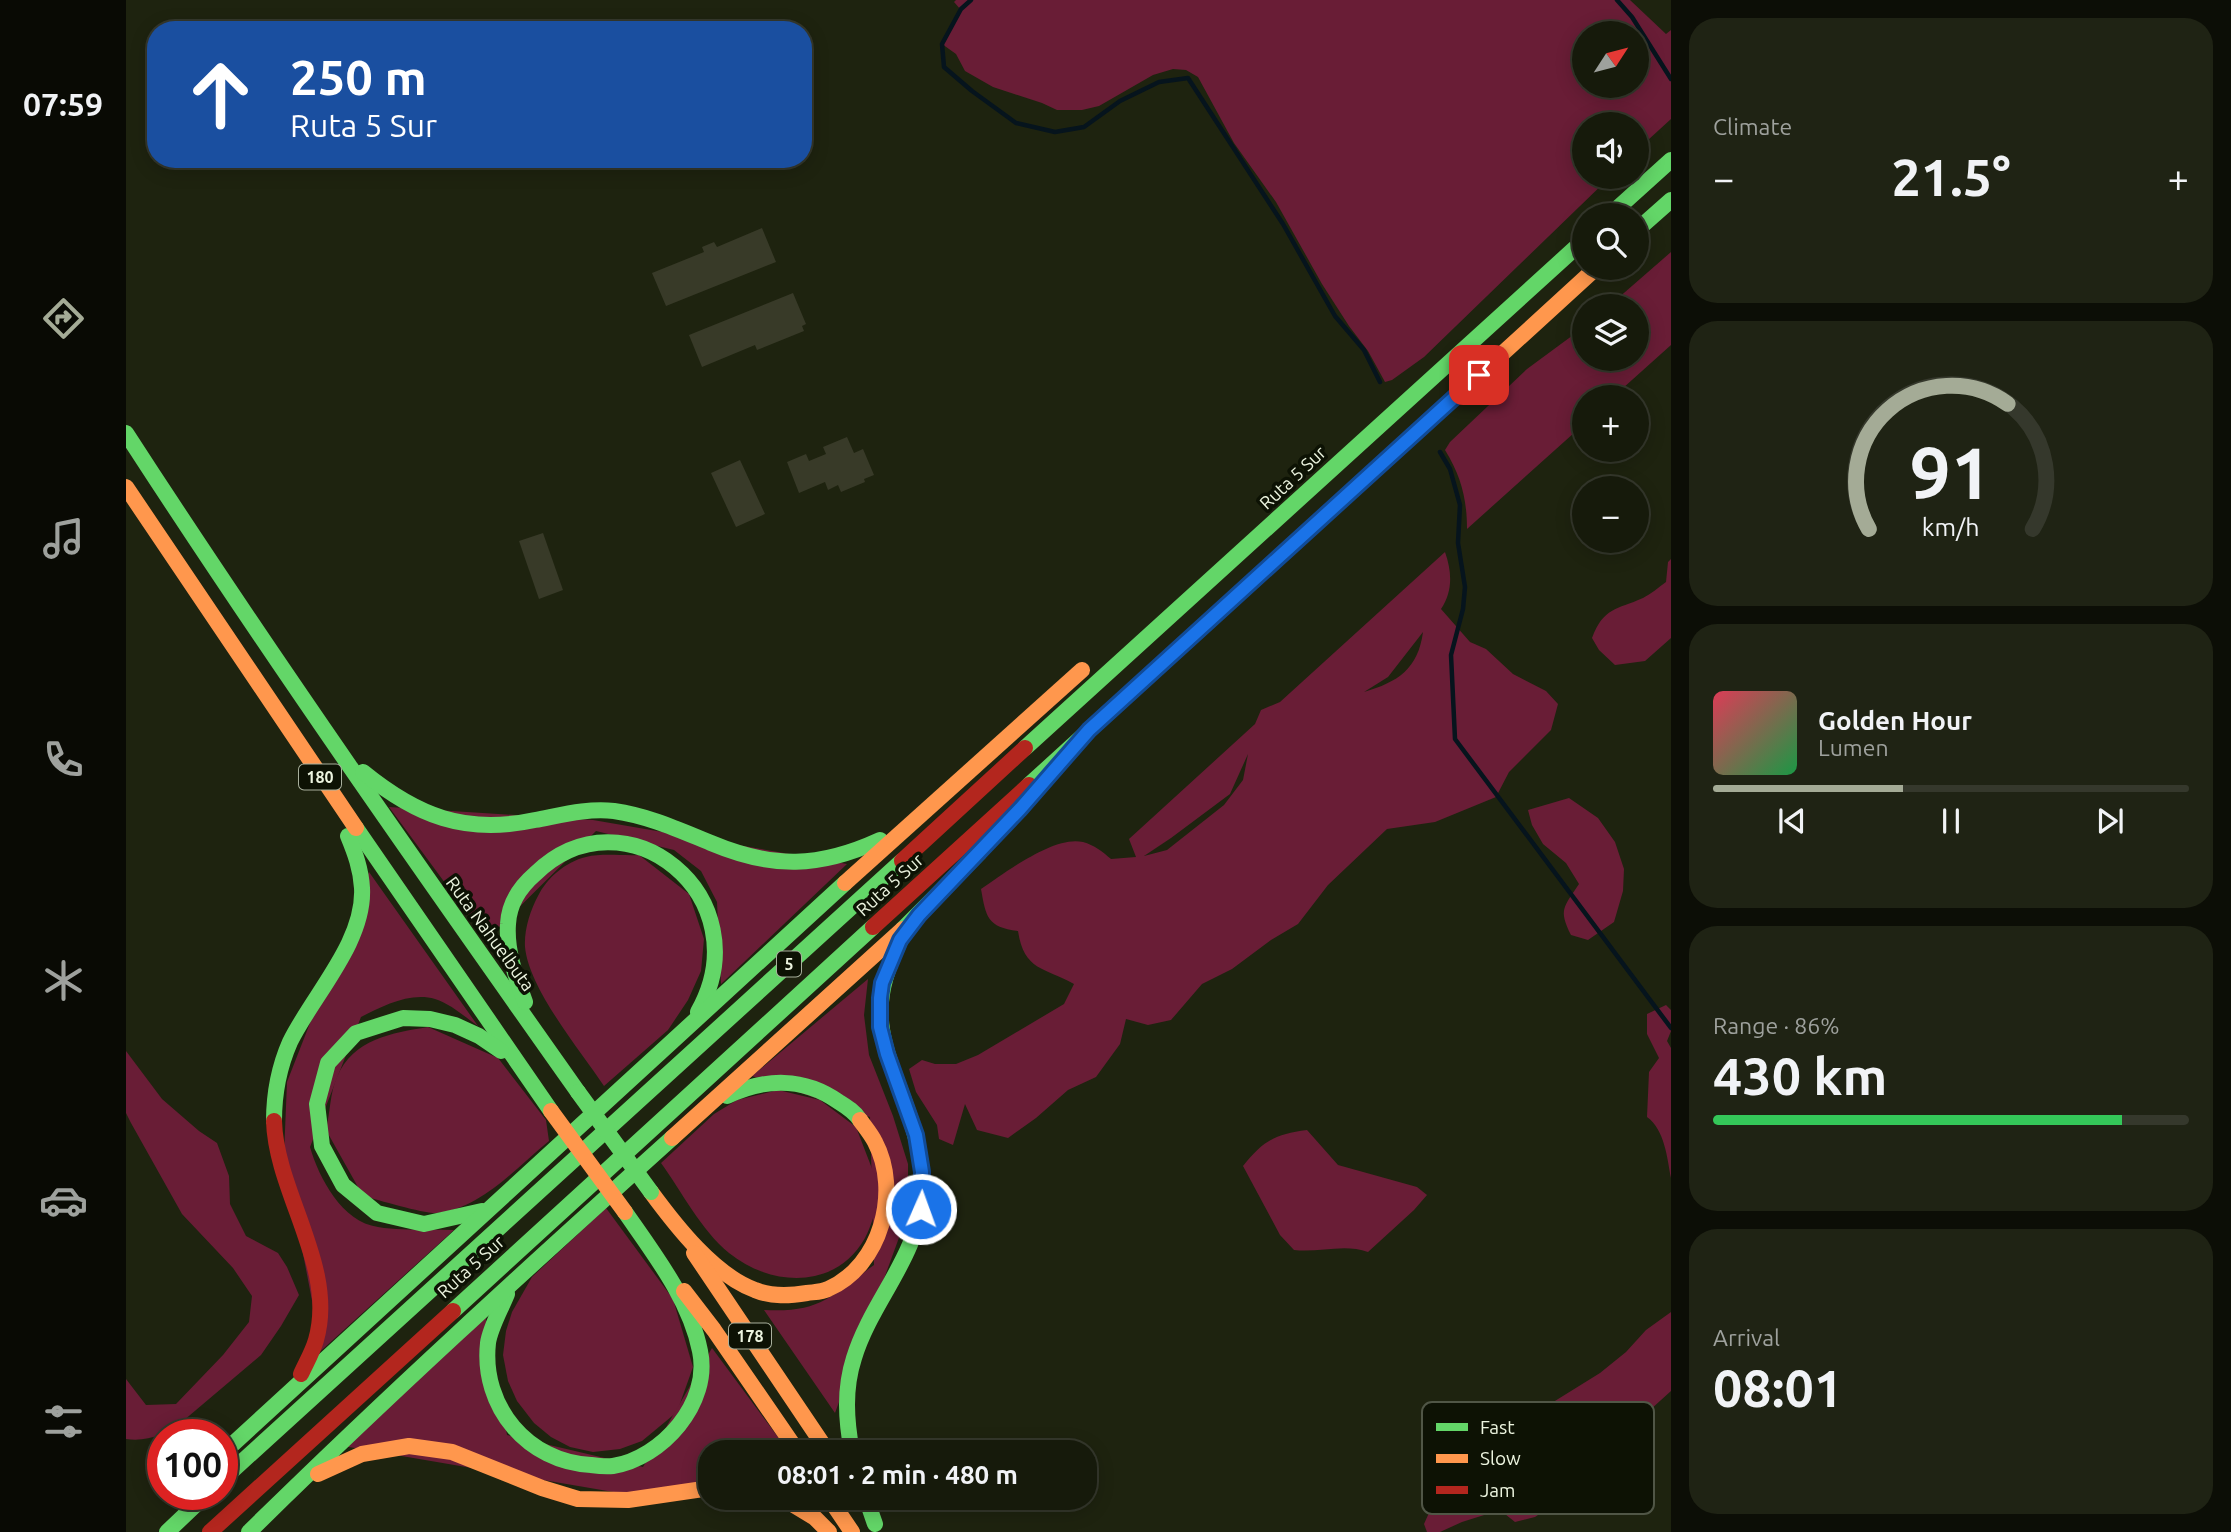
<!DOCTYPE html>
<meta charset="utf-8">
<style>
body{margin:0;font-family:Ubuntu,sans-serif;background:#1f2314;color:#f1f3f6;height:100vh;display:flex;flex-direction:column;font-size:26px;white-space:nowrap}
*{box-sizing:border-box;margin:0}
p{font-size:23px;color:#9ea19d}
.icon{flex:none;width:38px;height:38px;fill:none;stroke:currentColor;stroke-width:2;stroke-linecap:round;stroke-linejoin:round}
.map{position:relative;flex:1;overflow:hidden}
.panel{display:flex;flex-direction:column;gap:18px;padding:18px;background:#0c0e06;width:560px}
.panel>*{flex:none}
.top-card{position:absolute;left:21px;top:21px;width:665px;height:147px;border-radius:28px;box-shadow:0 4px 18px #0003,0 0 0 2px #35382c;background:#1a4fa0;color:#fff;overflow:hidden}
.needle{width:46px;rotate:54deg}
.controls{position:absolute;left:1446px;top:21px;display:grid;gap:14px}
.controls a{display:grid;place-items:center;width:77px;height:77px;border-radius:50%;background:#161a0b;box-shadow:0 4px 18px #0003,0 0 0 2px #35382c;font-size:35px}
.speed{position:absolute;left:21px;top:1419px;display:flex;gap:14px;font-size:35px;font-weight:700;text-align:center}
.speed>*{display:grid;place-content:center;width:91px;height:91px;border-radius:50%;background:#161a0b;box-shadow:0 4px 18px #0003,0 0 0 2px #35382c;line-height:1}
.speed .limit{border:10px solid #d22;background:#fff;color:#111}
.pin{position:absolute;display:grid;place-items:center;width:60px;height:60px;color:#fff;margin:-30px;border-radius:14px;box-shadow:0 4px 10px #0006}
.me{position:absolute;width:77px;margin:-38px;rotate:2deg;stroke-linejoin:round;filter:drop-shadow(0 0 5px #0008)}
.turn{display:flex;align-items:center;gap:24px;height:147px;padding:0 28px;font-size:32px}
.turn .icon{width:91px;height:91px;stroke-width:2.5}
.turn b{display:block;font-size:49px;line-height:60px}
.big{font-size:52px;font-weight:600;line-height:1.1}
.panel .tile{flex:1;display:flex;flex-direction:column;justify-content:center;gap:10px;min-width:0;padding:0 24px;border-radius:28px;background:#1f2314}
.panel .dial{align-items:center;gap:0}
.dial svg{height:182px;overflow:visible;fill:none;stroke:#35382c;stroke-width:7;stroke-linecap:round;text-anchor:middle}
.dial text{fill:#f1f3f6;stroke:none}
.song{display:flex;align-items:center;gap:21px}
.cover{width:84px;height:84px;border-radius:10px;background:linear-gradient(135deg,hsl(350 70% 55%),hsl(140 70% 35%))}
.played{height:7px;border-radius:4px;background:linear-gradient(90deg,#a4ab96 40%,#35382c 40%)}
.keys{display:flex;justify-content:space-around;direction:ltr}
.heat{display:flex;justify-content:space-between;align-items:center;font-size:38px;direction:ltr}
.charge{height:10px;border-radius:5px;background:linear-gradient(90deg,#34c759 86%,#35382c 0)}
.trip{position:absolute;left:572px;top:1440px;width:399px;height:70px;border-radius:28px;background:#161a0b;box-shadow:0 4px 18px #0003,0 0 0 2px #35382c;font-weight:600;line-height:70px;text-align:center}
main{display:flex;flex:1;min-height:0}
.tabs{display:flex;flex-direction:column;width:126px;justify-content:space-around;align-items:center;background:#090a04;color:#9ea19d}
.tabs .icon{width:49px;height:49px}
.tabs .current{color:#a4ab96}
.tabs b{font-size:32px;color:#f1f3f6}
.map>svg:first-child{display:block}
</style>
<main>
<nav class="tabs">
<b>07:59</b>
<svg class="icon current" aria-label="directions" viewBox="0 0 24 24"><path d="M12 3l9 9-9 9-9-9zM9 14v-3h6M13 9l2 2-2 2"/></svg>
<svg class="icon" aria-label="music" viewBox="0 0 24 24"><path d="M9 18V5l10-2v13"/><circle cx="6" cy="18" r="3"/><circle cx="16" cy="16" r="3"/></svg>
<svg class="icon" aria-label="phone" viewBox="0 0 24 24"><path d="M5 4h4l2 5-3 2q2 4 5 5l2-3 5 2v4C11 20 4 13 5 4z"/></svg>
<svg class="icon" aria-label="climate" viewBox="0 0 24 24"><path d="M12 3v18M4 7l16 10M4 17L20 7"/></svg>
<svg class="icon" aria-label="car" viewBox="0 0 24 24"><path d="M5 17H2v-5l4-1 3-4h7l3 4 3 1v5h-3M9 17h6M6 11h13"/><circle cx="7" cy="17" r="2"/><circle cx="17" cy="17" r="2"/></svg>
<svg class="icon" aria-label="filters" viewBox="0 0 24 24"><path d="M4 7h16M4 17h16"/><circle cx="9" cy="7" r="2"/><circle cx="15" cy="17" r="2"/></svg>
</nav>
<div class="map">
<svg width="1545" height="1532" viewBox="0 0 1545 1532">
<rect width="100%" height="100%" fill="#1e230f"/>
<g fill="#691d36" fill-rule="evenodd">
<path d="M830,0H1504L1540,34L1545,30V119L1510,151V124H1458V177H1484L1298,357L1266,380L1259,382L1242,351L1223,326L1196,284L1150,202L1108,143L1072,77L1060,70L1047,69L1027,75L973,106L956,110H931L916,103L867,87L839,71L830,54L816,44L835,10L828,2ZM1458,33H1510V86H1458Z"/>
<path d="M1545,252V345L1487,397H1458V424L1341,529C1341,499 1335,476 1319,450L1324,442L1401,369L1458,327V359H1510V306H1483Z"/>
<path d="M1319,552C1326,572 1327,591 1315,609L1344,642L1360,649L1387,674L1420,691L1432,704L1425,730L1383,772L1370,797L1309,822L1261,829L1202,885L1172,924L1145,940L1106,969L1076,984L1045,1020L1022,1025L1000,1019L994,1044L970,1077L942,1090L910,1118L882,1138L851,1130L839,1104L827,1145L813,1139L811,1125L790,1092L783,1069L796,1060L809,1064H830L852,1055L938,1004L948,984C918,967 898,971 892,931C861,927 860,917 855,889C879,873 928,835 957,842C968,845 977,852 985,859L1010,857L1003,839L1129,724L1135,710L1154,702ZM1297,632C1292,669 1272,682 1238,692L1262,677ZM1122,754L1117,780L1098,805L1041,850L1018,856L1045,838L1104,794Z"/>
<path d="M1545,559V638L1519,661L1489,665L1473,650L1466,638C1478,607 1490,610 1517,598C1525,594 1533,587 1540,582L1542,562Z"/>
<path d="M1443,798L1472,818L1489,842L1498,869L1497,891L1488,922L1462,940L1445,935C1432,909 1438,907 1453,884L1440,863L1417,844L1406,825L1402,810Z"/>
<path d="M263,807L467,820L721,864L595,984L591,902L575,871L548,850L470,831L368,932L367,948Z"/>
<path d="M513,855L563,894L578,939L575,971L562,1000L542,1030L478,1086C454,1050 403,989 399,947C398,930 404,911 412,896C421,878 439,862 460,857C476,853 497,856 513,855Z"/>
<path d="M243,872L352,1026C339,1017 325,1004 309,999C284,992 257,1006 235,1017L184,1147C193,1178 216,1222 252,1227C276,1231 303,1229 328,1230L187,1358L194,1342L158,1155L161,1082Z"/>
<path d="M742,979L738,1015L743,1055L767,1116L782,1164V1213L709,1413L638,1310C695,1313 705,1296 748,1265L744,1117L626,1076Z"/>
<path d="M1540,1005L1545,1010V1031L1541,1041L1545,1048V1178C1541,1158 1539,1130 1521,1117L1523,1072L1533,1058L1521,1034V1014Z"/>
<path d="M302,1027L372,1058L420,1120L423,1141C391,1167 355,1209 311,1213C298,1214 253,1200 237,1196L200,1130C204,1114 204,1092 211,1077C227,1039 266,1033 302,1027Z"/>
<path d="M0,1051L36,1099L73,1131L91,1143L103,1176L104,1204L120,1236L152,1253L161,1267L173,1295L155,1326L135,1355L57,1421C40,1434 22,1442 0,1439V1379L20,1405L50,1404L97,1355L123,1322L126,1296L107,1268L56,1214L5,1123L0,1113Z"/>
<path d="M652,1090L694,1100L730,1127L755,1192C750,1207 746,1225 739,1238C710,1290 645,1287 603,1253C575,1230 556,1192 535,1163L588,1114L611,1100Z"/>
<path d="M1181,1130L1212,1165L1291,1187L1301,1195L1288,1210L1242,1252C1218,1243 1193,1253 1168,1250L1154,1235L1117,1166C1137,1141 1149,1134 1181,1130Z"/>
<path d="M480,1208L547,1299L567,1367L551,1412L516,1441L494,1449L467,1452L444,1447L425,1437L408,1423L391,1401L382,1381L377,1355L380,1331L386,1312L406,1277Z"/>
<path d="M1545,1312V1391L1493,1438L1446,1476L1431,1492L1421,1509L1409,1517L1389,1522L1374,1510L1336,1522L1314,1532H1301L1298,1524L1311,1495L1325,1484L1347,1480L1390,1462L1411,1443L1407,1428L1416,1409L1474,1373L1500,1352L1520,1330Z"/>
<path d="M359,1314L381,1435L517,1467L586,1348L663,1452H584V1482L505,1495L217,1446Z"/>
</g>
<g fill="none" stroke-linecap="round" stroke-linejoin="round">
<g stroke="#06141d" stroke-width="4.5">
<path d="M845,0L835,9L816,44L818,67L846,91L890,123L929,132L958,127L994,101L1033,82L1062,78L1157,224L1209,316L1238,350L1254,382"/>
<path d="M1491,0L1506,17L1545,79"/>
<path d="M1314,452L1324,469L1334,505L1332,543L1339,587L1337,609L1325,655L1329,739L1545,1028"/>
</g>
</g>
<g fill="#383a28">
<path d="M636,228L650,262L540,306L526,273L578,252L576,247L588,242L591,247Z"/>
<path d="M667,293L680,324L676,326L678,331L631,350L629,345L576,367L563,335Z"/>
<path d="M721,437L728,453L737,449L748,475L738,479L739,482L715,492L712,485L702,490L699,482L673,493L661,462L680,454L683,461L700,454L697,447Z"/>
<path d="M614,460L639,514L610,527L585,473Z"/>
<path d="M417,533L437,590L413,599L393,541Z"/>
</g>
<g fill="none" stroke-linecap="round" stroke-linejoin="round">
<g stroke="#63d668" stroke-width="16">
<path d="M1484,215L1545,160"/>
<path d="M1510,231L1545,200"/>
<path d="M0,433C145,657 298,874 452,1092"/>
<path d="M899,748L1458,240"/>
<path d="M237,772C291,816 339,835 409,820C436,815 461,808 488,811C523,816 553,830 585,843C647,869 693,868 754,840"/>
<path d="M903,785L1342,385"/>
<path d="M230,828L425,1111"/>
<path d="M777,929L854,852"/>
<path d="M399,1002C390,977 380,951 382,924C383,904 394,887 409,874C499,786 637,897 572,1012"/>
<path d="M601,1096C639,1078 678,1077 713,1102C721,1107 729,1112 734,1120"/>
<path d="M148,1121C148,1094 153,1067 164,1042C187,995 239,942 236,888C235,869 229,853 222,836"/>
<path d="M356,1211L298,1224L251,1213L217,1185L196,1146L191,1104L202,1063L230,1033L277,1018L304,1019L329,1025L353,1036L375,1051"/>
<path d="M381,1294C375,1309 364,1328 362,1343C355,1407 402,1462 465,1465C472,1466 480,1467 487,1466C536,1458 585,1403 574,1351C564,1300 528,1254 499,1212"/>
<path d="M327,1311L747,927"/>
<path d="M726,1452C720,1420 718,1389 728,1358C746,1299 794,1256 796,1192C797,1170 793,1146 786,1124C775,1085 751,1044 755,1002C757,978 766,959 776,937"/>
<path d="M96,1454L719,883"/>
<path d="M96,1480L776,861"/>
<path d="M740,1498L749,1524"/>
<path d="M41,1532L81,1494"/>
<path d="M123,1532C260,1397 403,1267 546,1138"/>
</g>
<g stroke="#ff974d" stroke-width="16">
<path d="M1342,385L1470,268"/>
<path d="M0,487L230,828"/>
<path d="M719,883L956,670"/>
<path d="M546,1138L777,929"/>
<path d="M525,1192C550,1226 588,1275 629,1290C646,1297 663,1296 681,1293C688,1292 696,1292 702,1289C755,1266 775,1191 749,1142C745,1134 739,1127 734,1120"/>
<path d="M568,1253L702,1452"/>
<path d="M558,1291L588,1330L672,1452"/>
<path d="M192,1474L236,1454L283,1446L326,1452L416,1488L452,1499L502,1500L584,1488"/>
<path d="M656,1498L689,1518L703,1532"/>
<path d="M703,1498L726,1532"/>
</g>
<g stroke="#b3261e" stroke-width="16">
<path d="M776,861L899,748"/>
<path d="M747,927L903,785"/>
<path d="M148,1121C150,1193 211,1267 190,1340C187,1351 180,1363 175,1374"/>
<path d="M84,1532L327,1311"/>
</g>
<path stroke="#63d668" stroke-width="16" d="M452,1092L525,1192"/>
<path stroke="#ff974d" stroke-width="16" d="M425,1111L499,1212"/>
</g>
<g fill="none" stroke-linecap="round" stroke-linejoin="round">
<defs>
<path id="route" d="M795,1209L796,1172L790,1135L761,1054L754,1027V998L756,983L774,940L793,915L894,809L963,730L1353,375"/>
</defs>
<use href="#route" stroke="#114b97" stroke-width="18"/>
<use href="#route" stroke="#1a73e8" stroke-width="12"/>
</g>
<g text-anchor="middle" stroke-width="7" stroke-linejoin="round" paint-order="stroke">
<g fill="#0d1204" stroke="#a9b09d" stroke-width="2">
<rect x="173" y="764.5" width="42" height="25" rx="5"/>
<rect x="651" y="951.5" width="24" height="25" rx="5"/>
<rect x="603" y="1323.5" width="42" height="25" rx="5"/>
</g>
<g font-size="16" font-weight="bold" fill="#ecf4df">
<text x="194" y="783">180</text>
<text x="663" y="970">5</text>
<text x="624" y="1342">178</text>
</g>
<g font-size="18" fill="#ecf4df" stroke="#0d1204">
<text transform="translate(1167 478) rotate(-43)" y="6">Ruta 5 Sur</text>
<text transform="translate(764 885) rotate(-42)" y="6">Ruta 5 Sur</text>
<text transform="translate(364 934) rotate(54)" y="6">Ruta Nahuelbuta</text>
<text transform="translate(345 1267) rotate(-42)" y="6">Ruta 5 Sur</text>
</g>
</g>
<rect x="1296" y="1402" width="232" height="112" rx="10" fill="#0d1204" stroke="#505646" stroke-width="2"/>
<rect x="1310" y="1423" width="32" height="8" fill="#63d668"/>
<rect x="1310" y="1454" width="32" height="9" fill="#ff974d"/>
<rect x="1310" y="1486" width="32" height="8" fill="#b3261e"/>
<g font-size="19" fill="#ecf4df">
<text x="1354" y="1434">Fast</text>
<text x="1354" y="1465">Slow</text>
<text x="1354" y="1497">Jam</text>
</g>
</svg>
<div class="controls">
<a><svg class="needle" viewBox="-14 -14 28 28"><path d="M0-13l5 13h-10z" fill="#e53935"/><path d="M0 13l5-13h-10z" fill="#9ea19d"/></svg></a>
<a><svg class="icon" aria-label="sound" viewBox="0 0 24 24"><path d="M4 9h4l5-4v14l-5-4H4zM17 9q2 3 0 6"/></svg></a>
<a><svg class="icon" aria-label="search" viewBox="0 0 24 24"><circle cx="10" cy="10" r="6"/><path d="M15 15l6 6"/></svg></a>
<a><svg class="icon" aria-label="layers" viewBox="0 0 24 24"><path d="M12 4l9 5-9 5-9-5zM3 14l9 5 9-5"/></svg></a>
<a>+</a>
<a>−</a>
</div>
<div class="speed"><div class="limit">100</div></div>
<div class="pin" style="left:1353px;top:375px;background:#d93025"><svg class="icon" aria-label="arrive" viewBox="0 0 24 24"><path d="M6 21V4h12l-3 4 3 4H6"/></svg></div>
<svg class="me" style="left:795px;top:1209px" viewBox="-20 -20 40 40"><circle r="17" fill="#1a73e8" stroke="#fff" stroke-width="3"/><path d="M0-11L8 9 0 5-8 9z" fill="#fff"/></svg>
<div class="trip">08:01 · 2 min · 480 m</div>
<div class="top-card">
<div class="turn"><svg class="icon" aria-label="ahead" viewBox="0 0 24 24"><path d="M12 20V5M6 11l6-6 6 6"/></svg><div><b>250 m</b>Ruta 5 Sur</div></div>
</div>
</div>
<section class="panel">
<div class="tile"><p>Climate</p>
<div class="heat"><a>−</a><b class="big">21.5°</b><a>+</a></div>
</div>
<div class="tile dial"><svg viewBox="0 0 100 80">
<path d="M14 69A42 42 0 1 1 86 69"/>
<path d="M14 69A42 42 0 0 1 75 14" stroke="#a4ab96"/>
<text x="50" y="56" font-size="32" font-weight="700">91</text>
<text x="50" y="72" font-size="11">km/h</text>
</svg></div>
<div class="tile">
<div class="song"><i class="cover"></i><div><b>Golden Hour</b><p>Lumen</p></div></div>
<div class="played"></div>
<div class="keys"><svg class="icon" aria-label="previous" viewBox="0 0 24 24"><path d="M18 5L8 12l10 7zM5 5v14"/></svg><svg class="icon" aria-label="pause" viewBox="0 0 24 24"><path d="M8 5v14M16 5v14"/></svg><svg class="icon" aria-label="next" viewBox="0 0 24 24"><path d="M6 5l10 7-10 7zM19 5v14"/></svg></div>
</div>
<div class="tile"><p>Range · 86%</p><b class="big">430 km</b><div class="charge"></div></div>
<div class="tile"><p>Arrival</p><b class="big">08:01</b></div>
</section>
</main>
